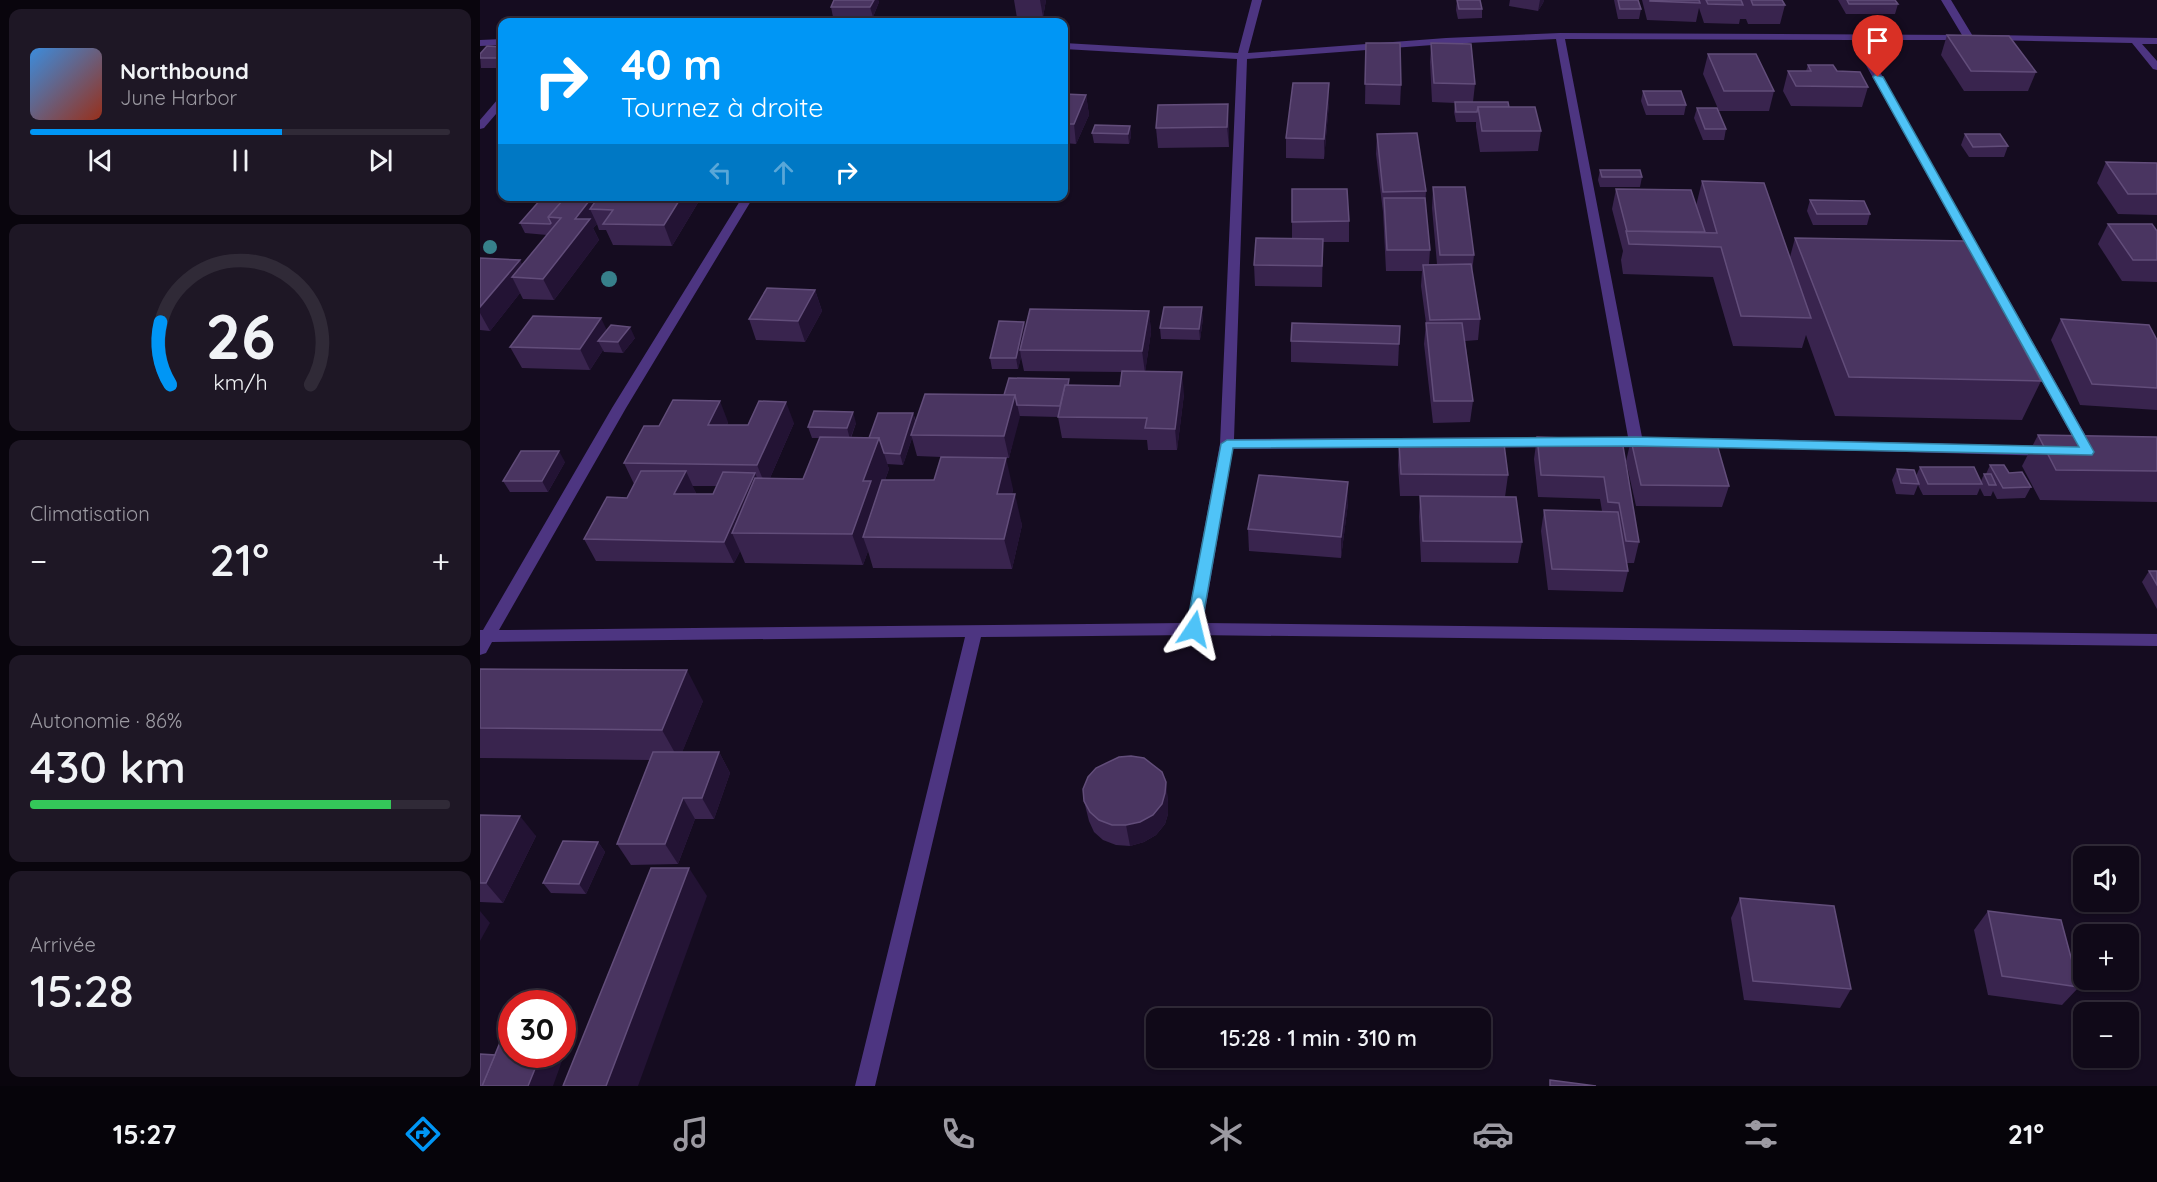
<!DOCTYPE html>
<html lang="fr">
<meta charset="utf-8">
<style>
body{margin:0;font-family:Quicksand,sans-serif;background:#1e1725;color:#f1f3f6;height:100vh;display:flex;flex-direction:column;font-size:22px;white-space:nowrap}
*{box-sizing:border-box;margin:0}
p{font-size:20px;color:#9c9aa2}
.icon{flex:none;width:33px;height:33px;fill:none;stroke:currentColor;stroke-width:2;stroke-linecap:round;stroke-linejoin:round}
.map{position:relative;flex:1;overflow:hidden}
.drawer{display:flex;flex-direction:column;gap:9px;padding:9px;background:#09050d;width:480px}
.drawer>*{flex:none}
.guide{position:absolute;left:18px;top:18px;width:570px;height:183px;border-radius:12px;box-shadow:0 2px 4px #0004,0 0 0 2px #302a37;background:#0096f5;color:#fff;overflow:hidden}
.fabs{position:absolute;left:1593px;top:846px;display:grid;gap:12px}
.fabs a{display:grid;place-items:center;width:66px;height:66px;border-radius:12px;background:#100918;box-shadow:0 2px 4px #0004,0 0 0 2px #302a37;font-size:30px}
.speed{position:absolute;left:18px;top:990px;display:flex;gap:12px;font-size:30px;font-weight:700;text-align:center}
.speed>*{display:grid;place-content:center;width:78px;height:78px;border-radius:50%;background:#100918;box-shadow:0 2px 4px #0004,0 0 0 2px #302a37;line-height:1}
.speed .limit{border:9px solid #d22;background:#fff;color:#111}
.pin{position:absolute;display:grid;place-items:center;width:51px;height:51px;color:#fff;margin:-62px -26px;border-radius:50% 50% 50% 0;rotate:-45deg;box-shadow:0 0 6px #0007}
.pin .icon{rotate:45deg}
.me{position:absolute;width:66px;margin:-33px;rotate:10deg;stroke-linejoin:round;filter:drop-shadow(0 0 4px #0008)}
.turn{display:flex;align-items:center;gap:21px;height:126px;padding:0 24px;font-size:27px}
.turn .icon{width:78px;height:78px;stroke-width:2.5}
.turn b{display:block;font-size:42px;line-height:51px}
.lanes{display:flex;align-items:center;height:57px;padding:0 24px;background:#0003;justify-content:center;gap:30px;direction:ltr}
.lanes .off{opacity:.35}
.big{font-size:45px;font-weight:600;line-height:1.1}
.drawer .widget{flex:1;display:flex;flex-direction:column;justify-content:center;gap:9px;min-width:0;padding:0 21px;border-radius:12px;background:#1e1725}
.drawer .dial{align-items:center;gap:0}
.dial svg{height:156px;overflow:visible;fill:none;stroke:#302a37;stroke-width:7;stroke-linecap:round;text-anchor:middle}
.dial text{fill:#f1f3f6;stroke:none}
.song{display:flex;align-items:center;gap:18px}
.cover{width:72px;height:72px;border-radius:9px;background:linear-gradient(135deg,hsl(210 70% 55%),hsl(10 70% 35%))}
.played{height:6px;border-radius:3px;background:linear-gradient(90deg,#0096f5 60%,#302a37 60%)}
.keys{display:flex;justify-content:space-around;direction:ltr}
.heat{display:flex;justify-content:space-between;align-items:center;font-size:33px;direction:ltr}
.charge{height:9px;border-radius:4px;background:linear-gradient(90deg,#34c759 86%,#302a37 0)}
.trip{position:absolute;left:666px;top:1008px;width:345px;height:60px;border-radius:12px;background:#100918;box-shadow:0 2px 4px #0004,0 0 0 2px #302a37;font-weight:600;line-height:60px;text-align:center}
.tabs{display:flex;height:96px;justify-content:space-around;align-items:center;background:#06040a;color:#9c9aa2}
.tabs .icon{width:42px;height:42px}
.tabs .active{color:#0096f5}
.tabs b{font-size:27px;color:#f1f3f6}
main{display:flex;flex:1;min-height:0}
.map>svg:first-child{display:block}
</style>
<main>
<section class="drawer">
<div class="widget">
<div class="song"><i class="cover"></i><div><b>Northbound</b><p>June Harbor</p></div></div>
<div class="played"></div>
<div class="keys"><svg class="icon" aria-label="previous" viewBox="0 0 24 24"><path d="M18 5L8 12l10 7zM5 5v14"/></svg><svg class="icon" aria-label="pause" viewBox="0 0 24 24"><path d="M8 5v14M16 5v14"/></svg><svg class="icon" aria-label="next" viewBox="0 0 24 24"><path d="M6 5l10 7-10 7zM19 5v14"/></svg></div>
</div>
<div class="widget dial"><svg viewBox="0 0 100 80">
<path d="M14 69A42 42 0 1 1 86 69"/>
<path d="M14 69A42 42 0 0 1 9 37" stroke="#0096f5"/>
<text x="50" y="56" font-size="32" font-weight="700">26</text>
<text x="50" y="72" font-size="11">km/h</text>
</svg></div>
<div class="widget"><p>Climatisation</p>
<div class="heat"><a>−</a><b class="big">21°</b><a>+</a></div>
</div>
<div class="widget"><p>Autonomie · 86%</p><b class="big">430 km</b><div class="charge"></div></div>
<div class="widget"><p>Arrivée</p><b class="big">15:28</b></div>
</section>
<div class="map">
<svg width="1677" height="1086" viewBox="0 0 1677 1086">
<rect width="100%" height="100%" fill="#150c20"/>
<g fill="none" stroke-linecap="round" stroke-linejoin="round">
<g fill="#4d3581" fill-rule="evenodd">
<path d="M772,0H782L768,53L966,38L1080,33L1482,35L1461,0H1471L1494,38L1492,40H1382L1615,452L1608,457L1601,452L1372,40L1085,39L1162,437L1175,439L1177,442C1170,449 1122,449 1115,442L1122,437H1148L1076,39L966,44L767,59L754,439L1077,437L1084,442L1077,447L753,449L723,623L1677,634V646L714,635L501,637L395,1086H375L485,637L12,642L6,653L0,655V630H3L132,408L263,196H274L146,408L19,630L707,623L740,444L757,59L584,49V43L758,53Z"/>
<path d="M1512,35L1677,38V44H1662L1677,61V70L1673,69L1652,43L1509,40L1507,38Z"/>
<path d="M22,39V45L0,46V40Z"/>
<path d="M22,98V107L4,128L0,129V120L18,99Z"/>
<path d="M1218,438L1569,446L1576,451L1569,456L1213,446L1211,443L1213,440Z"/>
</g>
</g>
<g fill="#37808b">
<circle cx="10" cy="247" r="7"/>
<circle cx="129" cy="279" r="8"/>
</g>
<g fill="#39244e" fill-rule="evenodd">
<path d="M354,0H398L399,2L393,17H353L351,7Z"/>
<path d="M534,0H566L563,17L537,18Z"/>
<path d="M977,0L1002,9V18L978,19L976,10Z"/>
<path d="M1030,0H1064L1063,3L1058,11L1029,6Z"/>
<path d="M1134,0H1158L1161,9L1159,19H1138Z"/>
<path d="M1162,0H1302L1305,5L1300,24H1268L1266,19H1260L1259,24L1224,23L1219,8L1216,22L1167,20Z"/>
<path d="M1358,0H1415L1418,4L1415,14H1366Z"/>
<path d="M1467,35L1556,72L1548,91H1484L1461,55Z"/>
<path d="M886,43L921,85L920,105L885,104Z"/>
<path d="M951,43L995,84L993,102L1029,107L1061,131L1058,151L1000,152L996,127V122H976L974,112L975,103L952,102L950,62Z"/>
<path d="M22,47V68H1L0,54Z"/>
<path d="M1228,54L1294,91L1289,111H1239L1223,74Z"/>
<path d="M1328,65L1357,71L1388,87L1382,107L1311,106L1303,91L1308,71H1326Z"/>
<path d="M849,83V103L844,159L806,158V138Z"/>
<path d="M1163,91L1206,105L1204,115H1166L1161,101Z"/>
<path d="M584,94L606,95L609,115L596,144L584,143Z"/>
<path d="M1217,108L1246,129L1244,140H1223L1214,118Z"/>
<path d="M749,124V147L678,148L676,128Z"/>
<path d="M650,126L651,136L649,144L614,143L612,133Z"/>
<path d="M897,134L946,191L945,207L950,250L949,264H957L952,208L953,187L994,255L992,272L1000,319L998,340L985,341L993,401L990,422L953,423L944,344L946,323L941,286L942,271H906L903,212L896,154Z"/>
<path d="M1485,134L1528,146L1524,157H1489L1481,145Z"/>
<path d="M1626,162L1677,163V215L1638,214L1617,183Z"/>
<path d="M1120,170L1162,177L1160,187H1120L1118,180Z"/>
<path d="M1222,181L1310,257L1315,238L1561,381L1542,420L1355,416L1326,335L1322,348L1253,346L1233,277L1143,274L1141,260L1143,251L1132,209L1136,189L1216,206Z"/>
<path d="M812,189L869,221V242H843L842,287L775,286L774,265L812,238Z"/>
<path d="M85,196H222L192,246L133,245L126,230H119L117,224L113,228L119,240L74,300L43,299L40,293L10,331L0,330V258L40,260L42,265L67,235L45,233L40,223L82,201Z"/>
<path d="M1330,200L1390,214L1387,225H1333L1327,211Z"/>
<path d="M1628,224L1677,231V282L1642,281L1618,244Z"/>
<path d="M335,290L342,311L325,342L276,340L269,319Z"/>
<path d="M669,311L671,332L665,372L704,394L697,450H668L667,440L582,438L578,417L539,416L529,458L494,457L533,489L532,494L542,525L532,569L393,568L388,551L383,565L265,563L260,551L254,563L116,561L104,539L147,498L154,484L144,463L179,426L248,422L247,425H268L314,423L290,478L323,479L340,438H332L328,427L376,423L371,438H389L433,413L436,421L524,395L590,385L640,386L642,372L544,371L541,357L538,369H512L510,358L544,322L545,328ZM432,438L437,456L461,457L454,480H405L409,469L407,464L423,465ZM212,486H237L233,494H215L216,493Z"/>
<path d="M723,318L720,340L681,339L680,328Z"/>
<path d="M1581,319L1677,340V410L1600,405L1571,340Z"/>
<path d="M127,331L155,338L143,353L124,352L123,350L110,370L42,368L30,347Z"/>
<path d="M811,341L919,344L918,366L811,362Z"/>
<path d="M1558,435L1677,437V502L1560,500L1542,466Z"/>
<path d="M1057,437L1142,440L1159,542L1154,563H1147L1148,571L1143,592L1068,590L1061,531L1064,510L1122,511L1120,499L1058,497L1054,459Z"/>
<path d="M1151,440L1249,486L1242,507L1156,506L1146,461Z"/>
<path d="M919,444L1028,475L1025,497L1042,542L1038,563L941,562L939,517L940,496H920L918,465Z"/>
<path d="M85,462L68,492H30L23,481Z"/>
<path d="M1510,465L1529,473L1551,487L1545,498L1517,499L1513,491L1511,496H1504L1500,488L1497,495H1443L1438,485L1434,495L1416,494L1412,480L1417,469L1436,476L1440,467L1501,481L1504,474H1506Z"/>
<path d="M868,482V503L861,558L769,551L768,529Z"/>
<path d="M1669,571H1677V609L1662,582Z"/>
<path d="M0,669L223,701L202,752H239L250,773L234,819H215L198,864L151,865L137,844L170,760L0,758Z"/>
<path d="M686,782L688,803V814L685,824L676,835L664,842L650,846L636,845L623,840L614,832L609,821L604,801Z"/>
<path d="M0,815L56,836L23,903L0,902Z"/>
<path d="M118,842L125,852L106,894L71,893L63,883Z"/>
<path d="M1260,898L1371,989L1360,1008L1264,1000L1251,918Z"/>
<path d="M1508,911L1599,987L1582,1005L1508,995L1494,930Z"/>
</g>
<g fill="#231334">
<path d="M394,0H398L399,2L393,17L390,7Z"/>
<path d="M560,0H566L563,17Z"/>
<path d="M1060,0H1064L1063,3L1058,11Z"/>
<path d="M849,83V103L844,159V139Z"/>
<path d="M606,95L609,115L596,144L594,124Z"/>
<path d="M748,104L749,124V147L747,127Z"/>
<path d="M650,126L651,136L649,144L648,134Z"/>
<path d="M113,196H138L110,209L117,224L113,228L119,240L74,300L63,279L95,219Z"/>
<path d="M202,196H222L192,246L184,225Z"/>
<path d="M40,260L49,278L32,277L40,293L10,331L0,313V307Z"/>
<path d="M335,290L342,311L325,342L318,321Z"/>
<path d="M722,307L723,318L720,340L719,329Z"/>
<path d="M669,311L671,332L665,373L662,351Z"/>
<path d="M121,318L131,339L118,341L123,350L110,370L100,349Z"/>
<path d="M544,322L546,333L540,350L541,357L538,369L536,358Z"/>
<path d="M150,327L155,338L143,353L138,342Z"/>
<path d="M702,372L704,394L697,450L695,429Z"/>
<path d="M535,395L540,417L529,458L524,436Z"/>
<path d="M240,401L248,422L237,446L228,425Z"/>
<path d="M306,402L314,423L286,487L277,465Z"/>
<path d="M373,412L376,423L370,439L367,428Z"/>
<path d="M433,413L436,424L431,435L432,438L423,465L420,454Z"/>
<path d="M399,438L409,469L397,501L383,537L388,551L383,565L372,534L383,481Z"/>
<path d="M79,451L85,462L68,492L62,481Z"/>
<path d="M526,458L533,489L524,524L517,494Z"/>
<path d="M206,471L216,493L205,515L194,494Z"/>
<path d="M275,473L284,494L252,533L260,551L254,563L244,542Z"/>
<path d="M868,482V503L861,558V537Z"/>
<path d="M535,494L542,525L532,569L524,539Z"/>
<path d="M207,670L223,701L199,760L182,730Z"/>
<path d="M239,752L250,773L234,819L222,798Z"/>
<path d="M686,782L688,803V814L685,824L676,835L664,842L650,846L646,825Z"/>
<path d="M203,798L215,819L198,864L185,844Z"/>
<path d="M40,816L56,836L23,903L6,883Z"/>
<path d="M118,842L125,852L106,894L99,884Z"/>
<path d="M209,868L227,896L158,1086H126Z"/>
<path d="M0,911L10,923L0,941Z"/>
<path d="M82,1041L87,1047L73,1086H48L61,1054H82Z"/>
</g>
<g fill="#4a3561" stroke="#624d7a" stroke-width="1.5">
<path d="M354,0H394L390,7H351Z"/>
<path d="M977,0H1000L1002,9H979Z"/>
<path d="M1138,0H1158L1161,9H1140Z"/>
<path d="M1170,0H1219L1220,3L1170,1Z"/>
<path d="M1226,0H1261L1263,5L1228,4Z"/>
<path d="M1271,0H1302L1305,5H1273Z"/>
<path d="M1367,0H1415L1418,4H1369Z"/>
<path d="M1467,35L1529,36L1556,72L1491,71Z"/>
<path d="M886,43H920L921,85L885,84Z"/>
<path d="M951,43L991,44L995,84L954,83Z"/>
<path d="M7,46L22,47V58H0V54Z"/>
<path d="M1228,54H1276L1294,91H1244Z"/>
<path d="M1328,65H1353L1357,71L1380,72L1388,87L1316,86L1308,71H1331Z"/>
<path d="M813,83H849L844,139L806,138Z"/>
<path d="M1163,91H1201L1206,105H1168Z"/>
<path d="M584,94L606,95L594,124H584Z"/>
<path d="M975,102H1028L1029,107H998L997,112H976Z"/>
<path d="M748,104L747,127L676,128L678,105Z"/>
<path d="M998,107H1055L1061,131H1002Z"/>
<path d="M1217,108H1237L1246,129H1225Z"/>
<path d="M615,125L650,126L648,134L612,133Z"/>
<path d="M937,133L946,191L903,192L897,134Z"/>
<path d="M1485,134H1520L1528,146L1493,147Z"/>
<path d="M1626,162L1677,163V194H1648Z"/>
<path d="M1120,170H1160L1162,177H1122Z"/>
<path d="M1222,181L1284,183L1331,318L1261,316L1241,247L1149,244L1146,231L1237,233Z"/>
<path d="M953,187H985L994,255H960Z"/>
<path d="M812,189H867L869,221L812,222Z"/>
<path d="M1136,189L1211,190L1225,232L1147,231Z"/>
<path d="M85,196H113L95,219H110L63,279L32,277L81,218L68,217Z"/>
<path d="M119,196H202L184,225L123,224L133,210L110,209Z"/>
<path d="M904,198H945L950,250H907Z"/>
<path d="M61,199L82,201L68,217L71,223L70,224L40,223Z"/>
<path d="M1330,200L1384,201L1390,214H1337Z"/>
<path d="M1628,224H1672L1677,231V260H1653Z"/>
<path d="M776,238L843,239L842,266L774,265Z"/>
<path d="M1315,238L1486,241L1561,381L1369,377Z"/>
<path d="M0,258L40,260L0,307Z"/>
<path d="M991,264L1000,319L950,320L943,265Z"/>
<path d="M287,288L335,290L318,321L269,319Z"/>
<path d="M684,307H722L719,329L680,328Z"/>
<path d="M550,309L669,311L662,351L540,350Z"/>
<path d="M53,316L121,318L100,349L30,347Z"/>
<path d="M1581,319L1669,325L1677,340V388L1612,384Z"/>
<path d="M519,321L544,322L536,358H510Z"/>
<path d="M812,323L920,326L919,344L811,341Z"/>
<path d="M946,323H982L993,401H954Z"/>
<path d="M131,325L150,327L138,342L118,341Z"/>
<path d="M642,371L702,372L695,429L665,428L667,418L578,417L585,385L640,386Z"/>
<path d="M529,378L589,379L588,385H585L580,406L537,405L535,395H524Z"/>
<path d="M445,394L535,395L524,436L431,435Z"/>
<path d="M193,400L240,401L228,425H268L279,401L306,402L277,465L144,463L164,426H179Z"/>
<path d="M334,411L373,412L367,428L328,427Z"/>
<path d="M398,413H433L420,454L404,453L399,438H389Z"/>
<path d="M1558,435L1677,437V471L1576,470Z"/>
<path d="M340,437L399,438L383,481H391L372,534L252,533L275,478L323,479Z"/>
<path d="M1057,437L1142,440L1159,542L1146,541L1139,503L1128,502L1124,477L1061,475Z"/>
<path d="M1151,440L1236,441L1249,486L1161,485Z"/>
<path d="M919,444H1024L1028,475L921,474Z"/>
<path d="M41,451H79L62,481H23Z"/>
<path d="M461,457L526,458L517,494H535L524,539L383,537L402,480H454Z"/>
<path d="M1510,465H1524L1529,473L1542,472L1551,487L1523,488Z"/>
<path d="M1440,467H1494L1502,484H1448Z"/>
<path d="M1417,469L1434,470L1439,484L1421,483Z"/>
<path d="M161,471H206L194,494H233L243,472L275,473L244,542L104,539L127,497L147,498Z"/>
<path d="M1504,474H1511L1516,485H1509Z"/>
<path d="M779,475L868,482L861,537L768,529Z"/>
<path d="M940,496L1036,497L1042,542L943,541Z"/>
<path d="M1064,510L1138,512L1148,571L1072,569Z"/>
<path d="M1669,571H1677V585Z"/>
<path d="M0,669L207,670L182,730L0,728Z"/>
<path d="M173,752H239L222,798H203L185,844H137Z"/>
<path d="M651,756L664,758L682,772L686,782L685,793L682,804L673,815L660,822L646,825H632L619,820L610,812L604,801L603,789L608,777L616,768L639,757Z"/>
<path d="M0,815L40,816L6,883H0Z"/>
<path d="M83,841L118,842L99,884L63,883Z"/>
<path d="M171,868H209L126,1086H83Z"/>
<path d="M1260,898L1354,906L1371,989L1273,981Z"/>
<path d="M1508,911L1581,920L1599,987L1522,976Z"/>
<path d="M26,1028H32V1054H61L48,1086H2Z"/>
<path d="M0,1054L15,1055L2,1086H0Z"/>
<path d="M1070,1080L1116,1086H1070Z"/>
</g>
<path fill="#4fc3f7" stroke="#337fa1" stroke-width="1.5" d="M1395,75L1403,77L1614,452L1612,455L1156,446L753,448L721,629L719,633H709L706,629L741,444L747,440L1156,437L1599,447L1393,77Z"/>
</svg>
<div class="fabs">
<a><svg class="icon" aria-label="sound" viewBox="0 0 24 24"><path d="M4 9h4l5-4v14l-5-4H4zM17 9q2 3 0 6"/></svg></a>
<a>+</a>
<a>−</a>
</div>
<div class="speed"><div class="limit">30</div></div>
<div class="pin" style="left:1398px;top:77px;background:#d93025"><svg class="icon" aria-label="arrive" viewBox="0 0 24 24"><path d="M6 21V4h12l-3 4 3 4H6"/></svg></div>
<svg class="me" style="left:714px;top:629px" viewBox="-20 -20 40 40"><path d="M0-17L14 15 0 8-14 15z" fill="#4fc3f7" stroke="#fff" stroke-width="4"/></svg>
<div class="trip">15:28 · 1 min · 310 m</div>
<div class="guide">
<div class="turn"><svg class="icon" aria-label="right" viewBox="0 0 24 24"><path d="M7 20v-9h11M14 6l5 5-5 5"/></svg><div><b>40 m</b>Tournez à droite</div></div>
<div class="lanes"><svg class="icon off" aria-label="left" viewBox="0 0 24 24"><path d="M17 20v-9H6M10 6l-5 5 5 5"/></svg><svg class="icon off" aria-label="ahead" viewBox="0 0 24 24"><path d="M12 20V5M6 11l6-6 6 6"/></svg><svg class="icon" aria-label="right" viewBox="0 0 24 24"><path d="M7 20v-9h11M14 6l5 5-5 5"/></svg></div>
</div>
</div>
</main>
<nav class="tabs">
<b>15:27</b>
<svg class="icon active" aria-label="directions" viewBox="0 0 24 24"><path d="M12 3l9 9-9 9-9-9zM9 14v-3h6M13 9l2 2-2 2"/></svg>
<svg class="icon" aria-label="music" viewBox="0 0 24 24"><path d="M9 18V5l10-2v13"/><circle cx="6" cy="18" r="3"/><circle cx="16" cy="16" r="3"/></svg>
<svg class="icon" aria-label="phone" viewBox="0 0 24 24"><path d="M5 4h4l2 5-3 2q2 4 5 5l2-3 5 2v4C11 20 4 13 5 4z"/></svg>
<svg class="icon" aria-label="climate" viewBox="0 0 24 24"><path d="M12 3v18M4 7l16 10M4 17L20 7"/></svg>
<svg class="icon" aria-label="car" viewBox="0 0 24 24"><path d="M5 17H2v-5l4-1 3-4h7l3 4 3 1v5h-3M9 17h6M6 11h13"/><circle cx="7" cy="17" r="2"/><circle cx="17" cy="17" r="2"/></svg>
<svg class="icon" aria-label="filters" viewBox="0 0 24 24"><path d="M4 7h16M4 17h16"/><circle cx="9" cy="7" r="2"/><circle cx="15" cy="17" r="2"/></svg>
<b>21°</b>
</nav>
